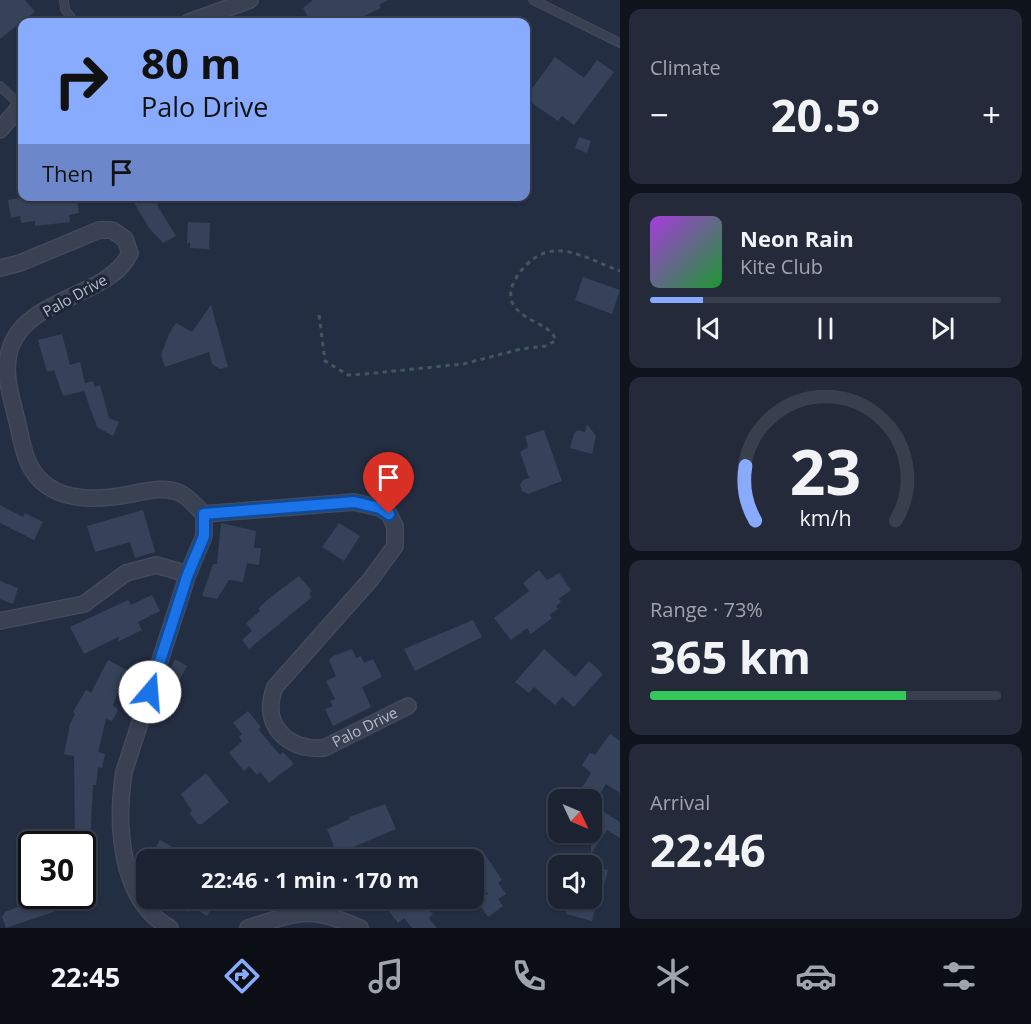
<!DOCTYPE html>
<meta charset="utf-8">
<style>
body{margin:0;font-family:"Open Sans",sans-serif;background:#242a3a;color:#f1f3f6;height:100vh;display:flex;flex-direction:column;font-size:22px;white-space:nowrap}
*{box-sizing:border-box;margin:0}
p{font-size:20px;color:#a0a4ac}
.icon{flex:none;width:33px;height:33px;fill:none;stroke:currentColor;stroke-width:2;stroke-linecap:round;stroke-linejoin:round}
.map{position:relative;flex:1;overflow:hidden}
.panel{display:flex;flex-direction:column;gap:9px;padding:9px;background:#0f131c;width:411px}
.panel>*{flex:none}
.banner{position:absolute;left:18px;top:18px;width:512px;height:183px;border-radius:12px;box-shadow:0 2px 4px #0004,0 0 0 2px #393f4d;background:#88abfe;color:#111;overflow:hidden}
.needle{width:39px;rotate:134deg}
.buttons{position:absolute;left:548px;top:789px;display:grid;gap:12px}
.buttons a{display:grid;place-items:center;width:54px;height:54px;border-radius:12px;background:#1b2232;box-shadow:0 2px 4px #0004,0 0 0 2px #393f4d;font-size:30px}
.speed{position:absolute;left:18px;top:831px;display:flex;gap:12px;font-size:30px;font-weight:700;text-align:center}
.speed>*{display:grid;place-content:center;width:78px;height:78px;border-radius:50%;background:#1b2232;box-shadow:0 2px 4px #0004,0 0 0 2px #393f4d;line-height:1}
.speed .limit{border:3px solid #111;border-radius:9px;background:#fff;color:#111}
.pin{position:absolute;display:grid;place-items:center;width:51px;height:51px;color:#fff;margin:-62px -26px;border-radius:50% 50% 50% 0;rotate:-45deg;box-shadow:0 0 6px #0007}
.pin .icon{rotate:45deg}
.me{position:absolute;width:66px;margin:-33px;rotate:18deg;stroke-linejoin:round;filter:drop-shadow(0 0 4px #0008)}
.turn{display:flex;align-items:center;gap:21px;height:126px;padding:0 24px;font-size:27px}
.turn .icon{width:78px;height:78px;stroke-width:2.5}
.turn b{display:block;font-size:42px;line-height:51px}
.then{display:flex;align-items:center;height:57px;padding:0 24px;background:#0003;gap:12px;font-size:22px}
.big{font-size:45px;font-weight:700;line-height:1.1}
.panel .widget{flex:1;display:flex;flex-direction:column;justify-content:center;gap:9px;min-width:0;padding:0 21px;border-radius:12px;background:#242a3a}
.panel .dial{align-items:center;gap:0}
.dial svg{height:156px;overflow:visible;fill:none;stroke:#393f4d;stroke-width:7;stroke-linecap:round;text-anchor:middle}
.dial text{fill:#f1f3f6;stroke:none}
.song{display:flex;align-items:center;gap:18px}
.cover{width:72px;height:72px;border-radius:9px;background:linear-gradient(135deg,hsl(280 70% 55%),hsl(130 70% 35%))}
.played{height:6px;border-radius:3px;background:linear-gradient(90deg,#88abfe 15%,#393f4d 15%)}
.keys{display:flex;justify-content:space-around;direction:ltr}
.heat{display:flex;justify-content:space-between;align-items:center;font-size:33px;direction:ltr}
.charge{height:9px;border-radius:4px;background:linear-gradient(90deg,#34c759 73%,#393f4d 0)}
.trip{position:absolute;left:136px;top:849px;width:348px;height:60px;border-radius:12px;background:#1b2232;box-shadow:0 2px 4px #0004,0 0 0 2px #393f4d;font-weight:700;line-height:60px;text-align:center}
.menu{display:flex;height:96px;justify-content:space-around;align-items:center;background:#0b0e14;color:#a0a4ac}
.menu .icon{width:42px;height:42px}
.menu .selected{color:#88abfe}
.menu b{font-size:27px;color:#f1f3f6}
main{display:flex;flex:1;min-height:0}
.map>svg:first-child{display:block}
</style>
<main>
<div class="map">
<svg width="620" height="928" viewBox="0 0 620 928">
<rect width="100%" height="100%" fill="#242e43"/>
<g fill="#364259">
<path d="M0,0H25L35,12L22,22V33L16,26L0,39Z"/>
<path d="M313,0H388L379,5L381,8L351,22H311L303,8Z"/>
<path d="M555,57L584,78L597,60L614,72L574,125L562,116L558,121L525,98Z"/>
<path d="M579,137L591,141L587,153L575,148Z"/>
<path d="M32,196H61V199L76,197L79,213L69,215L70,222L35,226V221L21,223L20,216L11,218L8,200Z"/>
<path d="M130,196H160L157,205L176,236L163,243L149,228Z"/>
<path d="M188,222L210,223L209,249L190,248V243H187Z"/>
<path d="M583,277L620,290L612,314L575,300Z"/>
<path d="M211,305L228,367L220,369L212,364L209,352L165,367L161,355L169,334L176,323L192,332Z"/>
<path d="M62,334L70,365L80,362L85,383L93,381L95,387L100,385L109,418L119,422L113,436L97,427L84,391L63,396L54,370L47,372L38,340Z"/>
<path d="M587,424L596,436L592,454L570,448L574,434L577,430L585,432Z"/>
<path d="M544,430L562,481L528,494L522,491L520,485L523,480L529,478L520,452L528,447L525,436Z"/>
<path d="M0,505L23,517L25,513L43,522L34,540L0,523Z"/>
<path d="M143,510L155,552L135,558L130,542L95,552L87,526Z"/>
<path d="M221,523L256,531L254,548H261L259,565L247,563L243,582L229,580L217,599L202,596L213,564H217Z"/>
<path d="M339,523L360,536L344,561L322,547Z"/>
<path d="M539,570L547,580L559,573L571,590L559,599L561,602L556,606L558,609L549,615L552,618L531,634L527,628L511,640L494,618L529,591L523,583Z"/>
<path d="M299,576L312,591L309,594L312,597L249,649L242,640L252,631L246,623L260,611L258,609L267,600Z"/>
<path d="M0,581L18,588L13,604L0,599Z"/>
<path d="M152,595L160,611L138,622L142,630L117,642L120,636L84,654L70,627L128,600L131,605Z"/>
<path d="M473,620L482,637L415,671L404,649Z"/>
<path d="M352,649L356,658L361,656L364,663L373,659L382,677L362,687L371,707L333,726L325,709L333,706L330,701L335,699L326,681L336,676L329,660L333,656Z"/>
<path d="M544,649L575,677L589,661L603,674L574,707L562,697L555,705L534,687L529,693L515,682Z"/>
<path d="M175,659L187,666L180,679L169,671Z"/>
<path d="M108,660L127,670L113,705L118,710L112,721L106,719L98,752L105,754L102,768L98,767L96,785H93L90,844L75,843L74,756L64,754L70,724L75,714L73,712L86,690L91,693Z"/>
<path d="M248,711L261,727L258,729L280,755L283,752L294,764L269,783L260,772L257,775L249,766L244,771L229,753L242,741L239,737L242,734L233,723Z"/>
<path d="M610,734L620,741V793L606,784L596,800H575L591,773L582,765L590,753L595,755Z"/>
<path d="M206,773L229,802L202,824H198L189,813L192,811L181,794Z"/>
<path d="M385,804L396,829L337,854L327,829L350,819L349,817Z"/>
<path d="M591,804L620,822V838L607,830L591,854Z"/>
<path d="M160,840L195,860H149Z"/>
<path d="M482,850L502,880L498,883L506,894L498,899L503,906L488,917L480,905L484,902L482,899L488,894L474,875V855Z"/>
<path d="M591,866L608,870L603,889L591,887Z"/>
<path d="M93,886L95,896L82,901V888Z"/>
<path d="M28,896H55L59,910L6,928L2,917L5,912L30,902Z"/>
<path d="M165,898H217L207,916L192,907L189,912Z"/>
<path d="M379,898H443L429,909L433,914L429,918L437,928H412L404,918L398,923Z"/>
<path d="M570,898H598L592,921L566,914Z"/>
</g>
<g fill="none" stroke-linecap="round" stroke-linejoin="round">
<defs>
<g id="lane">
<path d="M64,0L65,9L74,22"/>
<path d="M533,0L620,43"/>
<path d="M0,86L21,106"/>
</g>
<g id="street">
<path d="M189,22L250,0"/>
<path d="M0,130L22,104"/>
<path d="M0,268L20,263L99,230H112L125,239L130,253C111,296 29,297 11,346C2,372 11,395 17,421C20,433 22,445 26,457C43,503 91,502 131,494C146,491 165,486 180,493C190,498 196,507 204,514V536L188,574L124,772C116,823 119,900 170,928"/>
<path id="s1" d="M204,514L354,502L380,508L389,514L395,526V546L371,579L275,687C260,724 287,751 324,748L408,706"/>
<path d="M0,621L84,604L126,573L156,565L188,574"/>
<path d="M248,928C299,912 309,905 360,928"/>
</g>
</defs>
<use href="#lane" stroke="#424a5b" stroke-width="10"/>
<use href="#street" stroke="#424a5b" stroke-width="18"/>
<path stroke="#40575b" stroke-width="3" stroke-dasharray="4.5 4.5" stroke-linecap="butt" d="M319,315L325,361L348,375L365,374L463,364L521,349L547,346L556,340C549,322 521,322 512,302C508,292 514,280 520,272C551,233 582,257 620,271"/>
<use href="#lane" stroke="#394152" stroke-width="8"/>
<use href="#street" stroke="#394152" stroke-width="15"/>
</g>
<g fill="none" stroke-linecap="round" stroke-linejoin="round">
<defs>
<path id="route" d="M150,692L188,574L204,536V514L354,502L380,508L389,514"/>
</defs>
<use href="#route" stroke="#114b97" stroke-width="15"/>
<use href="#route" stroke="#1a73e8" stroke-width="10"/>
</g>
<g text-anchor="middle" stroke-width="6" stroke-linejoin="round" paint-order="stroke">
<g font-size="15" fill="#b6bccc" stroke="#1d2637">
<text transform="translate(75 296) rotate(-29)" y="5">Palo Drive</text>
<text dy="5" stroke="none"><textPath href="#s1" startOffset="549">Palo Drive</textPath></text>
</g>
</g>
</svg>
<div class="buttons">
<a><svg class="needle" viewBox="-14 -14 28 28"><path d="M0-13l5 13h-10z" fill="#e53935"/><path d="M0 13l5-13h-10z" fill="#a0a4ac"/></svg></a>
<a><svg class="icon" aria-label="sound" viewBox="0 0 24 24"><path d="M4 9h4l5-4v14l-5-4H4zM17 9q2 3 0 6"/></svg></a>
</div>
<div class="speed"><div class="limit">30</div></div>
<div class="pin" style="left:389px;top:514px;background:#d93025"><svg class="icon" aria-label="arrive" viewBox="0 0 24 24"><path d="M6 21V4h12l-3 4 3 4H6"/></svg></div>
<svg class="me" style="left:150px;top:692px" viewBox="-20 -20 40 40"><circle r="19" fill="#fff"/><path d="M0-13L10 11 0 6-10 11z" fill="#1a73e8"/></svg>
<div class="trip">22:46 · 1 min · 170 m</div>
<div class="banner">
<div class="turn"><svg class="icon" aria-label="right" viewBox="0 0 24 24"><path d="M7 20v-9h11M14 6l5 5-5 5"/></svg><div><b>80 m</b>Palo Drive</div></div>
<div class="then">Then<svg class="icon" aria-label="arrive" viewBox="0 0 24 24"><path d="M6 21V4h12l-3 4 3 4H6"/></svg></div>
</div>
</div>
<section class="panel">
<div class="widget"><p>Climate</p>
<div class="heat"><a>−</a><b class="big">20.5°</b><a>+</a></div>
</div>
<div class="widget">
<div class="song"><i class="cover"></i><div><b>Neon Rain</b><p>Kite Club</p></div></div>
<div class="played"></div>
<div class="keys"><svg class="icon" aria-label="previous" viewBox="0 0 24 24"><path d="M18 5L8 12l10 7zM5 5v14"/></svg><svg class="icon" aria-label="pause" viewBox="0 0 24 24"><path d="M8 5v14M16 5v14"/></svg><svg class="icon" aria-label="next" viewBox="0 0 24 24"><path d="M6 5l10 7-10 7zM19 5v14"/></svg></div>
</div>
<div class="widget dial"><svg viewBox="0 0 100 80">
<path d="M14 69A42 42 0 1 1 86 69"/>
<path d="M14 69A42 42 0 0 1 9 41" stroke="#88abfe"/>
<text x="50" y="56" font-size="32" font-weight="700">23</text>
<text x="50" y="72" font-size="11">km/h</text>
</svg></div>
<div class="widget"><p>Range · 73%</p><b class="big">365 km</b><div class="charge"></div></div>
<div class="widget"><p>Arrival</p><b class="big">22:46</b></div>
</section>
</main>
<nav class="menu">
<b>22:45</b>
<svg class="icon selected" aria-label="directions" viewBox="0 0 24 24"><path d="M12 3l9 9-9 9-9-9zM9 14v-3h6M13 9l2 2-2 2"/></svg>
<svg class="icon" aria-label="music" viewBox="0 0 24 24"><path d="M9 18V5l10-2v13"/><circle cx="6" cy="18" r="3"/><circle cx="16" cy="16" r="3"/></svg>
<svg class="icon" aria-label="phone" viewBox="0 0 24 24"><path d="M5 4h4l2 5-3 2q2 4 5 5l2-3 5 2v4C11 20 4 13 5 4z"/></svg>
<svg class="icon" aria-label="climate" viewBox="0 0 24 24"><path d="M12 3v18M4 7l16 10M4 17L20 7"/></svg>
<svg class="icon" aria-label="car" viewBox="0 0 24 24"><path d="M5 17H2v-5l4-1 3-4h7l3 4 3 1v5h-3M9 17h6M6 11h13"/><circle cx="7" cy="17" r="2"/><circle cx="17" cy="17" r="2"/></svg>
<svg class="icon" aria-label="filters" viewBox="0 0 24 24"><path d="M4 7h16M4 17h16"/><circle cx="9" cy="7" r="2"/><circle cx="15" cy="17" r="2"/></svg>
</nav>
